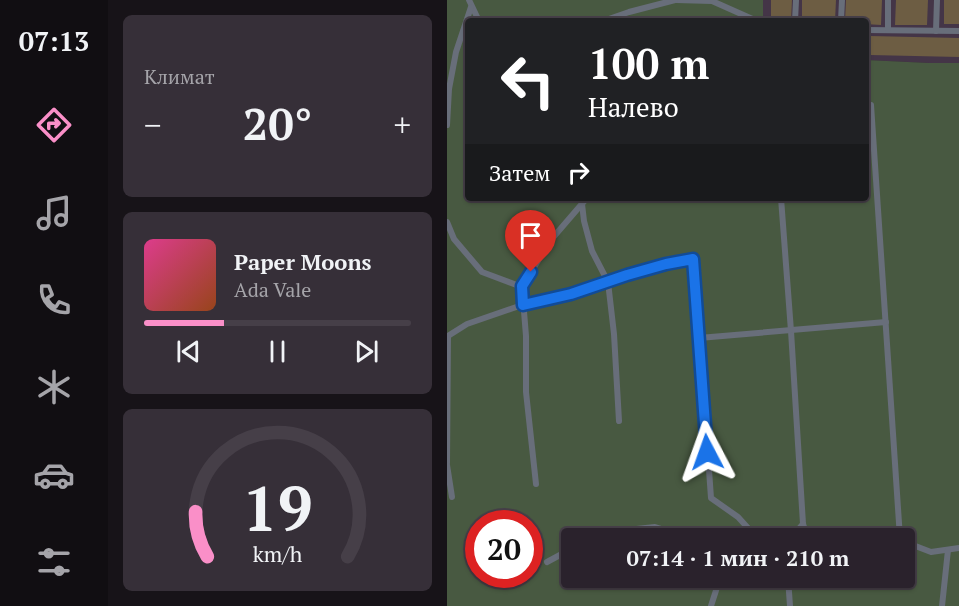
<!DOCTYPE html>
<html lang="ru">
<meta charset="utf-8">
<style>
body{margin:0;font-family:"PT Serif",serif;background:#362f38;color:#f1f3f6;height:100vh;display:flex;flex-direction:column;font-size:22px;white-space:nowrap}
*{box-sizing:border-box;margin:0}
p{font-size:20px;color:#a5a4a9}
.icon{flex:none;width:33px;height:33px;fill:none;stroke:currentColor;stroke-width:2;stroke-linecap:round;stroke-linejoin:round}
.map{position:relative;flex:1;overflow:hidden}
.panel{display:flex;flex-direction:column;gap:15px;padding:15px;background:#171318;width:339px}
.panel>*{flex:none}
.top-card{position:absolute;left:18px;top:18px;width:404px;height:183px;border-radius:6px;box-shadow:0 2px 4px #0004,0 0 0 2px #463f48;background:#202124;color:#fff;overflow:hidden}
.speed{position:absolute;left:18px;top:510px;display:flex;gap:12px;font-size:30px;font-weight:700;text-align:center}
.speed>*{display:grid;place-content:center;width:78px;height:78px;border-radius:50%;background:#2a222c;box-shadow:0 2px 4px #0004,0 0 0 2px #463f48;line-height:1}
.speed .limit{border:9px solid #d22;background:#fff;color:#111}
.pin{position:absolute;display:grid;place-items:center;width:51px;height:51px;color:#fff;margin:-62px -26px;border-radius:50% 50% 50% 0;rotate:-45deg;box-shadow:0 0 6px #0007}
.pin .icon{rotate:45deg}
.me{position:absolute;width:66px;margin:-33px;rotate:356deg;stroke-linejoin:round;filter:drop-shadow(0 0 4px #0008)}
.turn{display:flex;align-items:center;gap:21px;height:126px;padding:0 24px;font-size:27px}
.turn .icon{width:78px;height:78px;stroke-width:2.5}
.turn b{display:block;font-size:42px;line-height:51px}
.then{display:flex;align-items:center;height:57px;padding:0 24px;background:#0003;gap:12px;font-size:22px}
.big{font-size:45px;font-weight:800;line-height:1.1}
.panel .widget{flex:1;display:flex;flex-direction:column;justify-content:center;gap:9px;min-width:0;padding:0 21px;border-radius:9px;background:#362f38}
.panel .dial{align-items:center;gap:0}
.dial svg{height:156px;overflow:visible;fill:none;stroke:#463f48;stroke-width:7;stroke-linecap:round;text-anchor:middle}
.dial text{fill:#f1f3f6;stroke:none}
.song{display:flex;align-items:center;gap:18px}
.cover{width:72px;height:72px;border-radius:9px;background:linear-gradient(135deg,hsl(330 70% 55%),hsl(20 70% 35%))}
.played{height:6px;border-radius:3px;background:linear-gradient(90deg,#fa8fc8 30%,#463f48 30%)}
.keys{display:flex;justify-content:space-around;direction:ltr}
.heat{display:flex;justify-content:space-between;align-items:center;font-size:33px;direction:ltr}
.trip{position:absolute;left:114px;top:528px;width:354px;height:60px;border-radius:6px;background:#2a222c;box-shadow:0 2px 4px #0004,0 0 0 2px #463f48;font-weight:800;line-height:60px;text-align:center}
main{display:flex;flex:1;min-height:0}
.dock{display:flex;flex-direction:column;width:108px;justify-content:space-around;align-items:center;background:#110e12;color:#a5a4a9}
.dock .icon{width:42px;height:42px}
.dock .selected{color:#fa8fc8}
.dock b{font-size:27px;color:#f1f3f6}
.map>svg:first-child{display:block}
</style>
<main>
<nav class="dock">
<b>07:13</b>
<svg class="icon selected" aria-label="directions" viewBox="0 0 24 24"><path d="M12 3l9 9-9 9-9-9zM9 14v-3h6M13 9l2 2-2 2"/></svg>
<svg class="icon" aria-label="music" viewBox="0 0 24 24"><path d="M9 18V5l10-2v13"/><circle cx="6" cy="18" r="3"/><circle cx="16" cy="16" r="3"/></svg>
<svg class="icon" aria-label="phone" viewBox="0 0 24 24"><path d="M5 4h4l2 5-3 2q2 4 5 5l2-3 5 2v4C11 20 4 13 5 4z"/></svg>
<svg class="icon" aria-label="climate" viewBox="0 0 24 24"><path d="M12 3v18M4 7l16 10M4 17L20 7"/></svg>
<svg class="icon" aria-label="car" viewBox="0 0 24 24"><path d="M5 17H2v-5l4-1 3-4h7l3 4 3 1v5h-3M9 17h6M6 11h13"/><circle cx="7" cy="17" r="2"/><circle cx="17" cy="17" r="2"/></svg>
<svg class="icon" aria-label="filters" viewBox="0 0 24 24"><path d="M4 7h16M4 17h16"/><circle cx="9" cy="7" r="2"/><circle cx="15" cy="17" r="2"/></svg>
</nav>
<section class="panel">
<div class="widget"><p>Климат</p>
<div class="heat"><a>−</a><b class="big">20°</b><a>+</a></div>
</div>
<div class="widget">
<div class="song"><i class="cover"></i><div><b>Paper Moons</b><p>Ada Vale</p></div></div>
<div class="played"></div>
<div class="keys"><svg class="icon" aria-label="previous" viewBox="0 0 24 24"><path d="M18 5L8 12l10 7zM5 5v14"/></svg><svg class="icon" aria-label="pause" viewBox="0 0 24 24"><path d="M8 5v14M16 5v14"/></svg><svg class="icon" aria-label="next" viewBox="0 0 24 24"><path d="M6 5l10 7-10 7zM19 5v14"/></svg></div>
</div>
<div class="widget dial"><svg viewBox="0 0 100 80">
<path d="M14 69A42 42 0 1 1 86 69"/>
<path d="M14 69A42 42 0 0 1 8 46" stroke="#fa8fc8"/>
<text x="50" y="56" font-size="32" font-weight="700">19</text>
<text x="50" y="72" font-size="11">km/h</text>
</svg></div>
</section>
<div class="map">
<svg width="512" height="606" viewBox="0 0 512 606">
<rect width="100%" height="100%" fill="#382d3a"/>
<path fill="#443547" d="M316,0H512V63H482L419,60L418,21H316Z"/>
<path fill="#485941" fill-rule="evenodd" d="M0,0H316V21H21V198H418L419,60L482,63H512V606H0ZM32,524H82V574H32ZM124,538H458V578H124Z"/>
<g fill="#6d5d43">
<path d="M324,0H345L344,21H324Z"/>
<path d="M355,0H389L388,21H355Z"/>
<path d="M399,0H435L434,25L418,24V21H398Z"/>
<path d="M449,0H481L480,25H448Z"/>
<rect x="497" y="0" width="15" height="24"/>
<path d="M423,36L512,38V57L423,55Z"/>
</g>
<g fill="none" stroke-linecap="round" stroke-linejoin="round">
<g stroke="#686e7a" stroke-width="6">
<path d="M22,0L32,21"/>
<path d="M229,0L265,1L310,21"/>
<path d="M156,21L182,12L228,0"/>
<path d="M348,21L349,0"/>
<path d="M394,21L395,0"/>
<path d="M418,30L512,31"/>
<path d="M441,30V0"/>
<path d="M489,31L490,0"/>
<path d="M424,105L453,538"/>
<path d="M0,125L2,89L9,52L24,7"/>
<path d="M334,198L344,331L356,524L360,536L362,538"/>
<path d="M135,204L137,221L145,251L161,282L167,334L172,421"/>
<path d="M0,222L7,239L35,272L75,287"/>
<path d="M252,338L439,322"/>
<path d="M0,463L1,336L20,324L81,303L124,294L180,275L219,264L247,259L264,498L291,517L310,538"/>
<path d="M0,465L5,497"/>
<path d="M89,484L79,392V336L75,287L103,241L140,198"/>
<path d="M142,538L152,533L208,527L244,538"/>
<path d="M344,538L356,524"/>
<path d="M458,542L484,552L512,548"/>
<path d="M100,562L124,549"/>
<path d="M341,578L343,606"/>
<path d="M264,606L273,578"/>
<path d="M495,606L501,550"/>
</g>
</g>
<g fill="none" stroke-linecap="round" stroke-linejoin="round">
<defs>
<path id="route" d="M84,272L75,286L76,305L124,294L180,275L219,264L246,259L260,452"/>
</defs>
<use href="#route" stroke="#114b97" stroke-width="15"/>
<use href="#route" stroke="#1a73e8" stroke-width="10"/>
</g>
</svg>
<div class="speed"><div class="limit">20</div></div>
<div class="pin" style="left:84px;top:272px;background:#d93025"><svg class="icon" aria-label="arrive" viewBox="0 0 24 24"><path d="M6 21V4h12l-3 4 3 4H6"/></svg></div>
<svg class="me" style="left:260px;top:452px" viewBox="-20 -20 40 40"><path d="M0-17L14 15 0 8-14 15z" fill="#1a73e8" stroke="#fff" stroke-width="4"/></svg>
<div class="trip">07:14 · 1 мин · 210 m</div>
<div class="top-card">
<div class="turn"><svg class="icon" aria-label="left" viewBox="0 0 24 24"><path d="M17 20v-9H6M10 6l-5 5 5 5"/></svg><div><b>100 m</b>Налево</div></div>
<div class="then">Затем<svg class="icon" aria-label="right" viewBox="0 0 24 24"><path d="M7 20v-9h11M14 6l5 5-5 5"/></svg></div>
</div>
</div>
</main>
